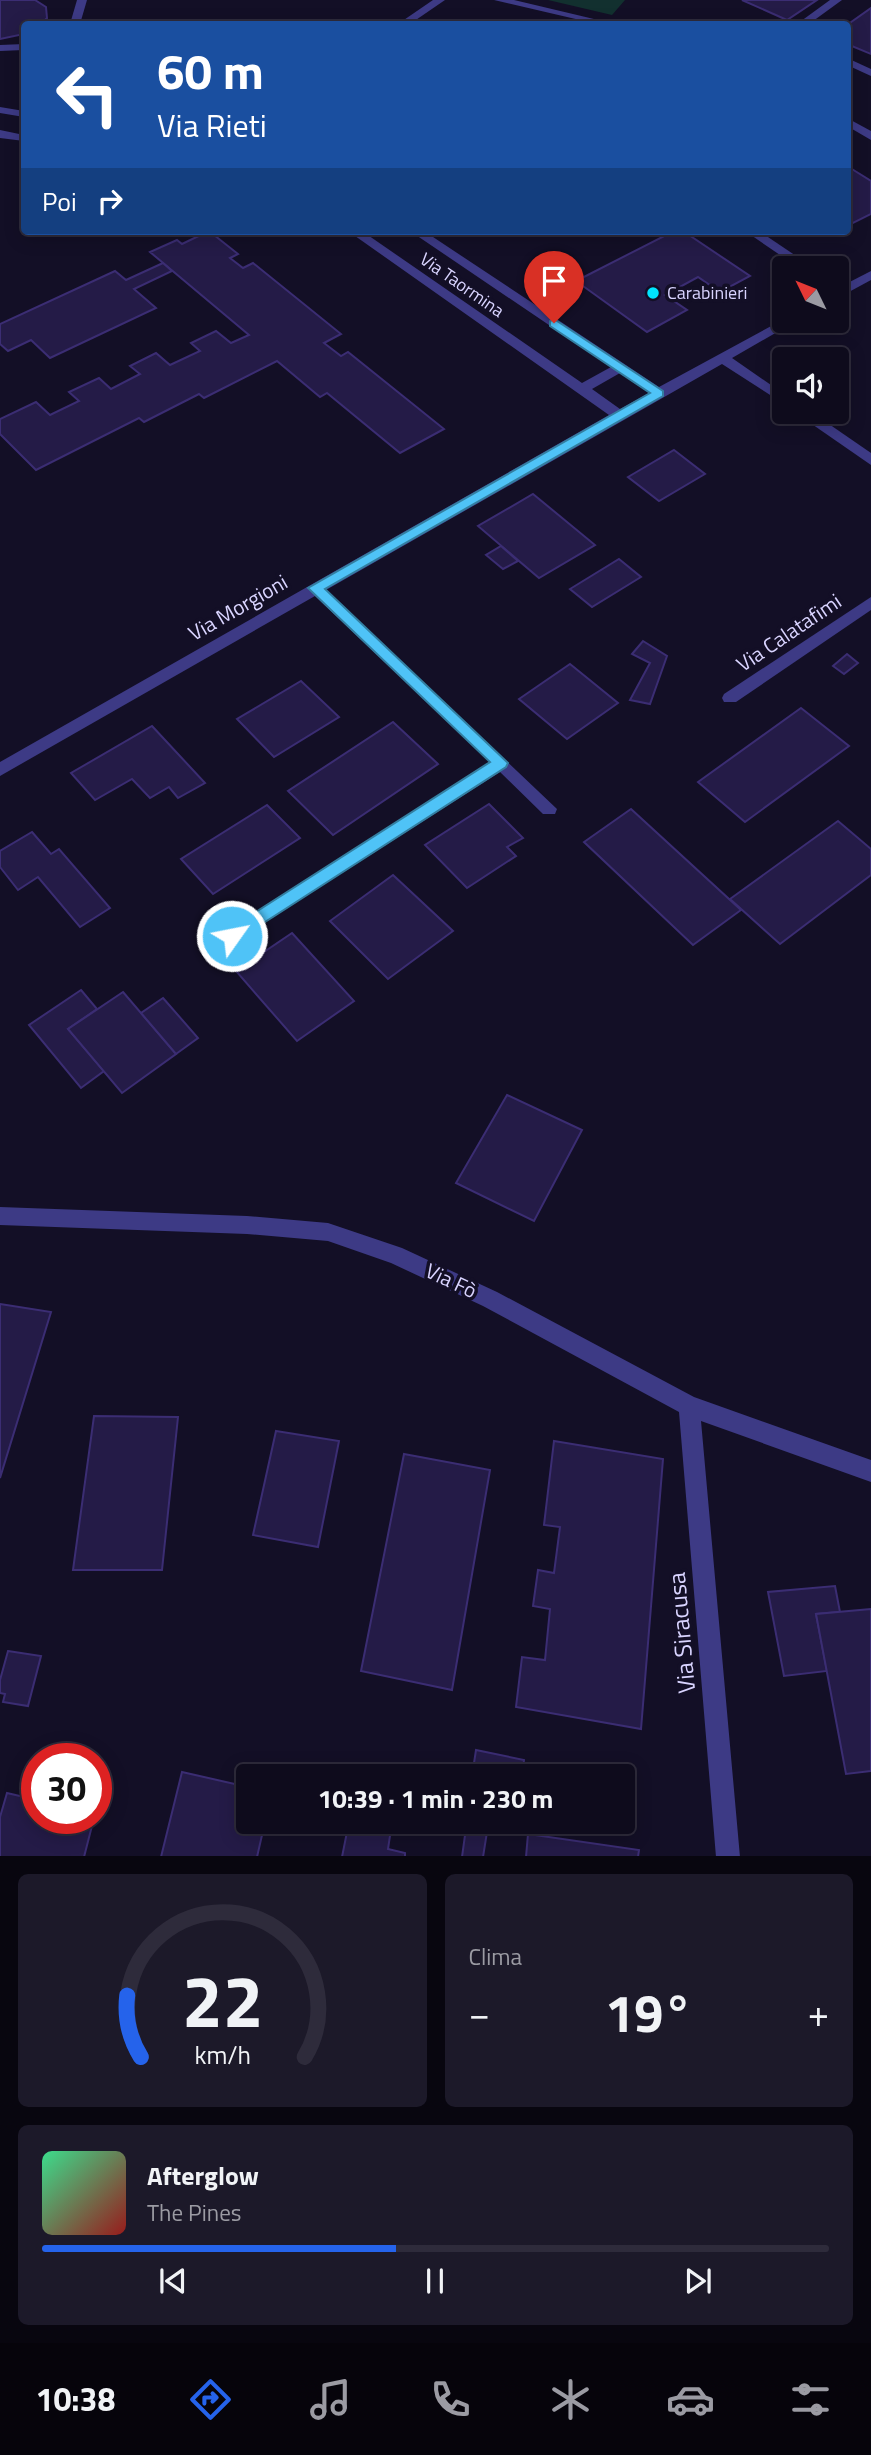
<!DOCTYPE html>
<html lang="it">
<meta charset="utf-8">
<style>
body{margin:0;font-family:"Titillium Web",sans-serif;background:#1c1929;color:#f1f3f6;height:100vh;display:flex;flex-direction:column;font-size:26px;white-space:nowrap}
*{box-sizing:border-box;margin:0}
p{font-size:23px;color:#9b9ba3}
.icon{flex:none;width:38px;height:38px;fill:none;stroke:currentColor;stroke-width:2;stroke-linecap:round;stroke-linejoin:round}
.map{position:relative;height:1856px;overflow:hidden}
.sheet{display:flex;flex-direction:column;gap:18px;padding:18px;background:#08060f;flex:1}
.sheet>*{flex:none}
.guide{position:absolute;left:21px;top:21px;width:830px;height:214px;border-radius:7px;box-shadow:0 4px 18px #0003,0 0 0 2px #2e2b3b;background:#1a4fa0;color:#fff;overflow:hidden}
.needle{width:46px;rotate:313deg}
.controls{position:absolute;left:772px;top:256px;display:grid;gap:14px}
.controls a{display:grid;place-items:center;width:77px;height:77px;border-radius:7px;background:#0e0b1c;box-shadow:0 4px 18px #0003,0 0 0 2px #2e2b3b;font-size:35px}
.speed{position:absolute;left:21px;top:1743px;display:flex;gap:14px;font-size:35px;font-weight:700;text-align:center}
.speed>*{display:grid;place-content:center;width:91px;height:91px;border-radius:50%;background:#0e0b1c;box-shadow:0 4px 18px #0003,0 0 0 2px #2e2b3b;line-height:1}
.speed .limit{border:10px solid #d22;background:#fff;color:#111}
.pin{position:absolute;display:grid;place-items:center;width:60px;height:60px;color:#fff;margin:-72px -30px;border-radius:50% 50% 50% 0;rotate:-45deg;box-shadow:0 0 7px #0007}
.pin .icon{rotate:45deg}
.me{position:absolute;width:77px;margin:-38px;rotate:57deg;stroke-linejoin:round;filter:drop-shadow(0 0 5px #0008)}
.turn{display:flex;align-items:center;gap:24px;height:147px;padding:0 21px;font-size:32px}
.turn .icon{width:91px;height:91px;stroke-width:2.5}
.turn b{display:block;font-size:49px;line-height:60px}
.then{display:flex;align-items:center;height:66px;padding:0 21px;background:#0003;gap:14px;font-size:26px}
.big{font-size:52px;font-weight:700;line-height:1.1}
.sheet .tile{flex:1;display:flex;flex-direction:column;justify-content:center;gap:10px;min-width:0;padding:0 24px;border-radius:10px;background:#1c1929}
.sheet .dial{align-items:center;gap:0}
.dial svg{height:182px;overflow:visible;fill:none;stroke:#2e2b3b;stroke-width:7;stroke-linecap:round;text-anchor:middle}
.dial text{fill:#f1f3f6;stroke:none}
.song{display:flex;align-items:center;gap:21px}
.cover{width:84px;height:84px;border-radius:10px;background:linear-gradient(135deg,hsl(150 70% 55%),hsl(0 70% 35%))}
.played{height:7px;border-radius:4px;background:linear-gradient(90deg,#2563eb 45%,#2e2b3b 45%)}
.keys{display:flex;justify-content:space-around;direction:ltr}
.heat{display:flex;justify-content:space-between;align-items:center;font-size:38px;direction:ltr}
.sheet .tiles{flex:1;display:grid;gap:18px;grid-template-columns:1fr 1fr}
.tile:last-child{grid-column:span 2}
.trip{position:absolute;left:236px;top:1764px;width:399px;height:70px;border-radius:7px;background:#0e0b1c;box-shadow:0 4px 18px #0003,0 0 0 2px #2e2b3b;font-weight:700;line-height:70px;text-align:center}
.tabs{display:flex;height:112px;justify-content:space-around;align-items:center;background:#06040b;color:#9b9ba3}
.tabs .icon{width:49px;height:49px}
.tabs .current{color:#2563eb}
.tabs b{font-size:32px;color:#f1f3f6}
.map>svg:first-child{display:block}
</style>
<div class="map">
<svg width="871" height="1857" viewBox="0 0 871 1857">
<rect width="100%" height="100%" fill="#130f26"/>
<path fill="#12302f" d="M548,0H625L612,15Z"/>
<g fill="#241b47" stroke="#3b2d73" stroke-width="2">
<path d="M0,0H35L46,7L47,18L41,24H24V34L0,39Z"/>
<path d="M742,0H817L787,20Z"/>
<path d="M871,8V54L847,44V25Z"/>
<path d="M847,166L871,181V214L847,226Z"/>
<path d="M209,231L238,254L230,258L243,268L253,263L341,334L324,343L341,356L348,352L444,429L400,453L327,393L320,397L277,361L204,398L199,394L144,422L139,418L36,470L0,434V419L36,402L50,415L79,401L69,392L99,378L111,389L140,374L130,366L156,353L170,365L200,351L191,343L216,331L231,343L249,335L150,252L177,240L182,244Z"/>
<path d="M674,231H683L750,276L720,292L698,277L665,295L687,310L647,332L576,281Z"/>
<path d="M163,263L172,271L134,289L156,308L50,358L31,340L8,351L0,344V324L115,271L126,280Z"/>
<path d="M674,450L705,474L659,501L628,477Z"/>
<path d="M533,494L595,545L539,578L478,526Z"/>
<path d="M501,546L518,561L503,569L486,555Z"/>
<path d="M619,559L641,577L592,607L570,589Z"/>
<path d="M643,641L667,656L650,704L630,700L650,663L632,654Z"/>
<path d="M847,654L858,663L844,674L833,666Z"/>
<path d="M570,664L618,703L567,739L519,699Z"/>
<path d="M301,681L339,717L274,757L237,719Z"/>
<path d="M801,708L849,746L745,822L698,782Z"/>
<path d="M393,722L438,764L333,835L288,791Z"/>
<path d="M152,726L205,783L178,798L169,787L150,798L132,779L95,800L71,773Z"/>
<path d="M489,804L523,838L507,847L516,856L467,888L425,845Z"/>
<path d="M267,805L300,838L213,894L181,859Z"/>
<path d="M631,809L741,910L693,945L584,842Z"/>
<path d="M838,821L871,849V875L780,944L730,899Z"/>
<path d="M32,832L51,854L59,849L110,908L80,927L38,877L18,890L0,867V851Z"/>
<path d="M393,875L453,931L388,979L330,921Z"/>
<path d="M292,933L354,1001L297,1041L236,971Z"/>
<path d="M81,990L97,1009L68,1029L104,1071L81,1088L29,1025Z"/>
<path d="M123,992L176,1054L122,1093L68,1029Z"/>
<path d="M163,998L198,1038L176,1054L141,1013Z"/>
<path d="M507,1095L582,1130L534,1221L456,1183Z"/>
<path d="M0,1304L51,1312L0,1478Z"/>
<path d="M94,1416L178,1417L162,1570H73Z"/>
<path d="M276,1431L339,1441L318,1547L253,1535Z"/>
<path d="M554,1441L663,1459L641,1729L516,1707L522,1657L545,1660L550,1609L533,1606L538,1570L554,1573L560,1527L544,1525Z"/>
<path d="M404,1454L490,1470L452,1690L361,1671Z"/>
<path d="M835,1586L840,1612L816,1614L827,1671L784,1676L768,1592Z"/>
<path d="M871,1609V1771L846,1774L816,1614Z"/>
<path d="M8,1651L41,1656L28,1706L3,1702L5,1694L0,1693V1680Z"/>
<path d="M476,1750L524,1760L522,1776H472Z"/>
<path d="M182,1772L248,1787V1822H265L257,1857H161Z"/>
<path d="M7,1793L37,1800V1818H94L84,1857H0V1817Z"/>
<path d="M349,1822L391,1829L388,1849L405,1853V1857H342Z"/>
<path d="M466,1828L487,1832L483,1857H462Z"/>
<path d="M528,1834L639,1850L638,1857H526Z"/>
</g>
<g fill="none" stroke-linecap="round" stroke-linejoin="round">
<g fill="#3d3a85" fill-rule="evenodd">
<path d="M77,0H87L80,24H70Z"/>
<path d="M433,0H445L410,24H398Z"/>
<path d="M494,0H514L615,24H597Z"/>
<path d="M830,0H842L809,24H797Z"/>
<path d="M24,44V50L0,51V45Z"/>
<path d="M847,58L871,69V76L847,65Z"/>
<path d="M0,107L24,111V117L0,113Z"/>
<path d="M847,118L871,131V140L847,126Z"/>
<path d="M0,130L24,135V141L0,138Z"/>
<path d="M348,231H362L582,383L611,367L410,231H424L659,387L784,319L798,320L732,358L784,394V404L722,364L326,590L557,809L555,814H543L500,772L232,943L226,941L223,936L226,931L490,762L315,596L0,776V762L609,415ZM620,373L649,393L620,409L592,389Z"/>
<path d="M745,231H759L814,268H799Z"/>
<path d="M871,271V280L836,299V289Z"/>
<path d="M793,411H810L871,453V465Z"/>
<path d="M871,597V610L736,702H724L722,698L724,694Z"/>
<path d="M0,1207L247,1216L328,1223L402,1248L497,1292L694,1397L871,1460V1482L701,1421L740,1857H716L679,1412L483,1306L391,1263L328,1241L247,1234L0,1225Z"/>
</g>
</g>
<path fill="#4fc3f7" stroke="#337fa1" stroke-width="2" d="M554,319L663,391V396L325,589L508,763L506,767L237,940H226L224,936L226,931L490,762L308,588L650,393L550,326V321Z"/>
<circle fill="#00e5ff" stroke="#130f26" stroke-width="2.5" cx="653" cy="293" r="7"/>
<g text-anchor="middle" stroke-width="7" stroke-linejoin="round" paint-order="stroke">
<g font-size="18" fill="#d9d4ff" stroke="#130f26">
<text transform="translate(462 285) rotate(35)" y="6">Via Taormina</text>
</g>
<g font-size="18" fill="#d9d4ff" stroke="#130f26" text-anchor="start">
<text x="667" y="299">Carabinieri</text>
</g>
<g font-size="21" fill="#d9d4ff" stroke="#130f26">
<text transform="translate(238 608) rotate(-30)" y="7">Via Morgioni</text>
<text transform="translate(789 633) rotate(-34)" y="7">Via Calatafimi</text>
<text transform="translate(451 1281) rotate(25)" y="7">Via Fò</text>
</g>
<g font-size="24" fill="#d9d4ff" stroke="#130f26">
<text transform="translate(682 1633) rotate(-95)" y="8">Via Siracusa</text>
</g>
</g>
</svg>
<div class="controls">
<a><svg class="needle" viewBox="-14 -14 28 28"><path d="M0-13l5 13h-10z" fill="#e53935"/><path d="M0 13l5-13h-10z" fill="#9b9ba3"/></svg></a>
<a><svg class="icon" aria-label="sound" viewBox="0 0 24 24"><path d="M4 9h4l5-4v14l-5-4H4zM17 9q2 3 0 6"/></svg></a>
</div>
<div class="speed"><div class="limit">30</div></div>
<div class="pin" style="left:554px;top:323px;background:#d93025"><svg class="icon" aria-label="arrive" viewBox="0 0 24 24"><path d="M6 21V4h12l-3 4 3 4H6"/></svg></div>
<svg class="me" style="left:232px;top:936px" viewBox="-20 -20 40 40"><circle r="17" fill="#4fc3f7" stroke="#fff" stroke-width="3"/><path d="M0-11L8 9 0 5-8 9z" fill="#fff"/></svg>
<div class="trip">10:39 · 1 min · 230 m</div>
<div class="guide">
<div class="turn"><svg class="icon" aria-label="left" viewBox="0 0 24 24"><path d="M17 20v-9H6M10 6l-5 5 5 5"/></svg><div><b>60 m</b>Via Rieti</div></div>
<div class="then">Poi<svg class="icon" aria-label="right" viewBox="0 0 24 24"><path d="M7 20v-9h11M14 6l5 5-5 5"/></svg></div>
</div>
</div>
<section class="sheet">
<div class="tiles">
<div class="tile dial"><svg viewBox="0 0 100 80">
<path d="M14 69A42 42 0 1 1 86 69"/>
<path d="M14 69A42 42 0 0 1 8 42" stroke="#2563eb"/>
<text x="50" y="56" font-size="32" font-weight="700">22</text>
<text x="50" y="72" font-size="11">km/h</text>
</svg></div>
<div class="tile"><p>Clima</p>
<div class="heat"><a>−</a><b class="big">19°</b><a>+</a></div>
</div>
<div class="tile">
<div class="song"><i class="cover"></i><div><b>Afterglow</b><p>The Pines</p></div></div>
<div class="played"></div>
<div class="keys"><svg class="icon" aria-label="previous" viewBox="0 0 24 24"><path d="M18 5L8 12l10 7zM5 5v14"/></svg><svg class="icon" aria-label="pause" viewBox="0 0 24 24"><path d="M8 5v14M16 5v14"/></svg><svg class="icon" aria-label="next" viewBox="0 0 24 24"><path d="M6 5l10 7-10 7zM19 5v14"/></svg></div>
</div>
</div>
</section>
<nav class="tabs">
<b>10:38</b>
<svg class="icon current" aria-label="directions" viewBox="0 0 24 24"><path d="M12 3l9 9-9 9-9-9zM9 14v-3h6M13 9l2 2-2 2"/></svg>
<svg class="icon" aria-label="music" viewBox="0 0 24 24"><path d="M9 18V5l10-2v13"/><circle cx="6" cy="18" r="3"/><circle cx="16" cy="16" r="3"/></svg>
<svg class="icon" aria-label="phone" viewBox="0 0 24 24"><path d="M5 4h4l2 5-3 2q2 4 5 5l2-3 5 2v4C11 20 4 13 5 4z"/></svg>
<svg class="icon" aria-label="climate" viewBox="0 0 24 24"><path d="M12 3v18M4 7l16 10M4 17L20 7"/></svg>
<svg class="icon" aria-label="car" viewBox="0 0 24 24"><path d="M5 17H2v-5l4-1 3-4h7l3 4 3 1v5h-3M9 17h6M6 11h13"/><circle cx="7" cy="17" r="2"/><circle cx="17" cy="17" r="2"/></svg>
<svg class="icon" aria-label="filters" viewBox="0 0 24 24"><path d="M4 7h16M4 17h16"/><circle cx="9" cy="7" r="2"/><circle cx="15" cy="17" r="2"/></svg>
</nav>
